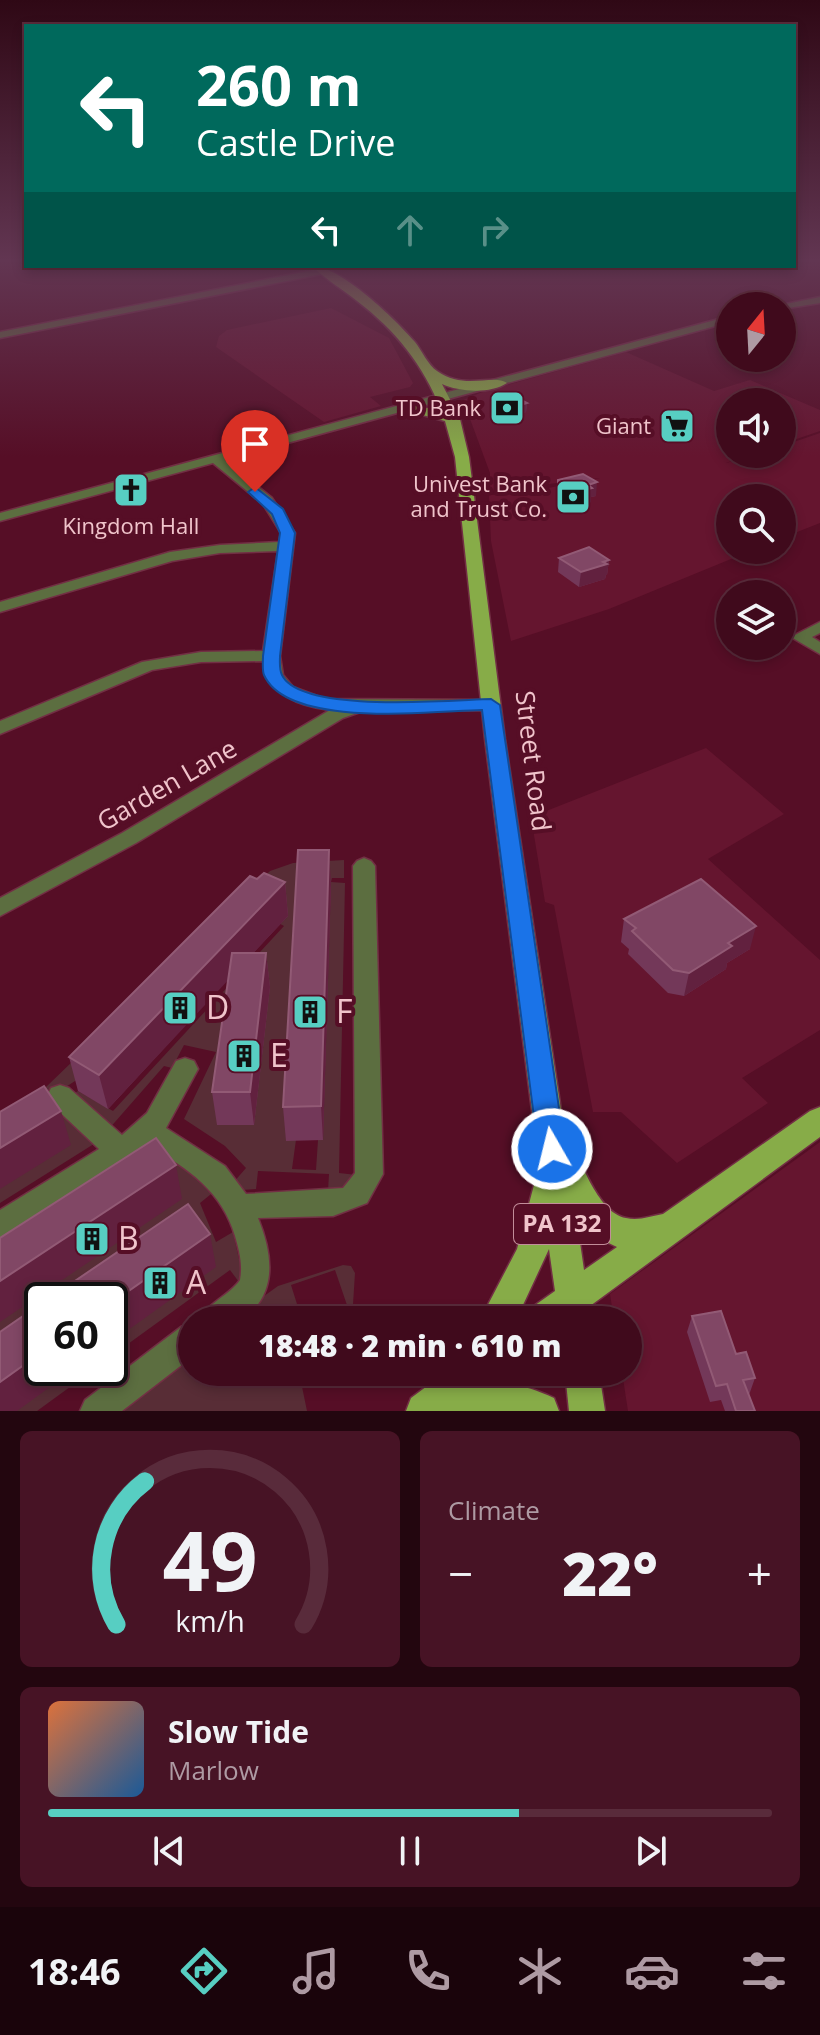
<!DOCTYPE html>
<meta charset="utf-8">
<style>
body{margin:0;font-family:"Open Sans",sans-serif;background:#471325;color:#f1f3f6;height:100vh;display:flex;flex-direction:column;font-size:30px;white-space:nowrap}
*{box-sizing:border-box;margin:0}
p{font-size:26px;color:#ae9aa3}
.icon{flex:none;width:44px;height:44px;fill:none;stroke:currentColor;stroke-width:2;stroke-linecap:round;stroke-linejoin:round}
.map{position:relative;height:1411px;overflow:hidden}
.details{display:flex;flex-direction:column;gap:20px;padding:20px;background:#23060f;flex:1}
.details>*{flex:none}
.guide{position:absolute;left:24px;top:24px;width:772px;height:244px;border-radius:0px;box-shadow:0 4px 12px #0003,0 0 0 2px #592b3b;background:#00695c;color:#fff;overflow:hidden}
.needle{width:52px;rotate:18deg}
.fabs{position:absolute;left:716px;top:292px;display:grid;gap:16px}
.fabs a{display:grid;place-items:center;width:80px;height:80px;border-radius:50%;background:#400a1c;box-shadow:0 4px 12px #0003,0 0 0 2px #592b3b;font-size:40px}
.speed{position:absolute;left:24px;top:1282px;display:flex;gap:16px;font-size:40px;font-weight:700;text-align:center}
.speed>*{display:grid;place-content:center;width:104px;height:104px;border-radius:50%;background:#400a1c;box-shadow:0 4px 12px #0003,0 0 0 2px #592b3b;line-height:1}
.speed .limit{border:4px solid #111;border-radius:12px;background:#fff;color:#111}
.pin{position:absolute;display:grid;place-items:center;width:68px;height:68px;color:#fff;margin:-82px -34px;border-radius:50% 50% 50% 0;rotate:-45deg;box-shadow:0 0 8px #0007}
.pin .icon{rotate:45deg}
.me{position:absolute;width:88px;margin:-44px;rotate:352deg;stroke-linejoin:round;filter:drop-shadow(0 0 6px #0008)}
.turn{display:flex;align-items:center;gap:28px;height:168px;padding:0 40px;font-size:36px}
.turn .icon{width:104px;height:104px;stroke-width:2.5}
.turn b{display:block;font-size:56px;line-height:68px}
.lanes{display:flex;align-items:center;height:76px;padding:0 40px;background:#0003;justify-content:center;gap:40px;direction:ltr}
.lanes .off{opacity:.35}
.big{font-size:60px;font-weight:800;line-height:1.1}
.details .card{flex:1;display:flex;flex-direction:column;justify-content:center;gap:12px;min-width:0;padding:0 28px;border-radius:12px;background:#471325}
.details .dial{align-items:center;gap:0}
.dial svg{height:208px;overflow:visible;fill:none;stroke:#592b3b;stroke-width:7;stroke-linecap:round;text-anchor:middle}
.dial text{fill:#f1f3f6;stroke:none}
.song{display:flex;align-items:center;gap:24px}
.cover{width:96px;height:96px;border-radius:12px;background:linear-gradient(135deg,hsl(20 70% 55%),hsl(210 70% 35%))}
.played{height:8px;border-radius:4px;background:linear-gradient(90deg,#57cec2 65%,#592b3b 65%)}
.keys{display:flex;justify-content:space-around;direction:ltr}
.heat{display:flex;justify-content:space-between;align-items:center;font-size:44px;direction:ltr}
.details .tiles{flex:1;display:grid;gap:20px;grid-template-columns:1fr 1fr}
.card:last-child{grid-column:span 2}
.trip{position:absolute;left:178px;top:1306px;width:464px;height:80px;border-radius:40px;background:#400a1c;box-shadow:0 4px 12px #0003,0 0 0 2px #592b3b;font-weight:800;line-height:80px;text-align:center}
.dock{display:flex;height:128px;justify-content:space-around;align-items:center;background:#1a040b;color:#ae9aa3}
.dock .icon{width:56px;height:56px}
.dock .selected{color:#57cec2}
.dock b{font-size:36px;color:#f1f3f6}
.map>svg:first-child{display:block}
</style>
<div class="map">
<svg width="820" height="1411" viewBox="0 0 820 1411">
<rect width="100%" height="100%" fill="#560e26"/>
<g fill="#65152f">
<path d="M331,308L389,338L413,383L410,387L370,397L381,406L324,422L216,347L219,336L227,330Z"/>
<path d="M626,352L714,391L750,380L820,410V431L782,444V402H730V454H750L726,463L756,454H782V446L820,433V523L782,538V498H730V550H753L609,609L511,641L491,541L489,495L517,494L600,478L490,491V473L463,400L485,391Z"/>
<path d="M706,748L784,814L708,859L820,960V1030L742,1078L768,1103L677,1163L621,1112H593L554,905L545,902L531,817Z"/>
<path d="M820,1142V1411H628L622,1372H628V1320H614L610,1294Z"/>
</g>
<g fill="#582d36" fill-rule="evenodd">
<path d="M344,860V878H332L331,882L345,883L339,1173L357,1175L341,1190L328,1191L329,1174L258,1171L256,1189L242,1190L233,1183L246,1168L225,1146L184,1119L216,1052L184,1045L172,1068L164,1066L108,1130L69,1097L78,1091L113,1111L284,926L249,907L75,1081L55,1094L97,1142L0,1203V1111L46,1087L270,871L293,863ZM331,883L323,1139L318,1140L316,1170L292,1169Z"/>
<path d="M146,1148L180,1162L216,1190L200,1203L216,1242L233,1232L243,1277L239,1282L230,1270L110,1357V1300H42V1368H96L37,1411H0V1262Z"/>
<path d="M343,1265L351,1266L355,1273L352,1320H342L341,1311L348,1308L335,1270L291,1285L302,1320H231L278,1286Z"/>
<path d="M192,1349V1372H299L307,1411H110Z"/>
</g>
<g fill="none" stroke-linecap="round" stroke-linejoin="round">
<defs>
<g id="minor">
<path d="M324,268L327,273L0,338V332Z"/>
<path d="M820,297V303L782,309V306H776Z"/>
<path d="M730,316V322L225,460L272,498L295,533L280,656L283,675L293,687L325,699L491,700L500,705L491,710L360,712L343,718L136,843L0,916V898L122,833L330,710C298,706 270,695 263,661L201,662L152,670L0,734V721L142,662L201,652L263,651L278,551L220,553L172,561L0,612V602L170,552L220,545L279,542L281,533L263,504L213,463L0,521V513Z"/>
<path d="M820,622V633L812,637L820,642V654L791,637Z"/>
<path d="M364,858L371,861L375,866L383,1174L367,1203L333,1216L258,1218C273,1255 278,1294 242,1320H200C208,1302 229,1296 240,1280C243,1264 239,1250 235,1236C222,1191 188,1169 150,1146L0,1239V1210L99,1149L51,1104L47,1096L51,1088L60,1085L69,1088L122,1135L147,1113L176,1061L185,1058L194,1061L198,1069L166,1128L225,1166L246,1194L343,1188L355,1173L353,866L357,861Z"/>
<path d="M192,1323V1357L122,1411H80L85,1400L181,1327Z"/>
</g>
<g id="major">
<path d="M312,266C341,266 396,320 415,342C422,351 428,365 437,371C465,391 493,373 507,383C491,394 459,392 442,384L460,419L469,457L505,739L564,1130L567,1132C579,1156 597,1213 626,1218C639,1221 651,1216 663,1214L810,1111L820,1107V1137L590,1306L592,1320H526L531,1308L555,1291L549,1249L516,1320H480L517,1249L534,1185L540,1174L485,739L455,457L445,421L400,409L407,405L441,410C423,364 395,330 357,301C342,289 325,279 312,266ZM576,1215L594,1236L617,1247L584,1270Z"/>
<path d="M446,1372H492L487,1385C512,1382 531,1387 554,1398L559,1411H406L411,1398Z"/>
<path d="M565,1372H599L605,1411H569Z"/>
</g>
</defs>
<use href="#minor" stroke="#722f44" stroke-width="3"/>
<use href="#major" stroke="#722f44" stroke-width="3"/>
<use href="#minor" fill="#5c6e40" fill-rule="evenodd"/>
<use href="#major" fill="#87ac48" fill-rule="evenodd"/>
</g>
<g fill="#733859">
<path d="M494,398L527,403L526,412L510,416L494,406Z"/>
<path d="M558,480L596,496L591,497V502L571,507L557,500Z"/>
<path d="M559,558L609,560L607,575H606L605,579L579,587L558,572Z"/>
<path d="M257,879L285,882L288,916L253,953H266L270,987L254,1125H217L212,1092L228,979L108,1109L78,1091L69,1057Z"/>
<path d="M331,883L323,1140L286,1141L283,1107Z"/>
<path d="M624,919L750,949L727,963L726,969L684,996L668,993L628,954L629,949L621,942Z"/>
<path d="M692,1316L736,1354L755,1378L749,1395L755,1411H725L721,1400L710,1402L687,1332Z"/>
</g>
<g fill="#62213f">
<path d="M527,403L526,412L510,416V408Z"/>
<path d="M597,482L596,496L591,497V502L571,507L572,493L588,485Z"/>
<path d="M609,560L607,575H606L605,579L579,587L581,572Z"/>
<path d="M329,850L331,883L323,1140L321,1106Z"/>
<path d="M285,882L288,916L108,1109L99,1075Z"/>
<path d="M756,926L750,949L727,963L726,969L684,996L689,973L728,943Z"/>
<path d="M266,953L270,987L254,1125L250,1092Z"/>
<path d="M61,1111L71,1145L0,1189V1148Z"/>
<path d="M176,1165L182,1199L0,1322V1281Z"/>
<path d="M210,1234L216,1267L110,1343V1304Z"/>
<path d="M42,1352V1368H76L17,1411H0V1382Z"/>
</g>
<g fill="#814765" stroke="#925a75" stroke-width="2">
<path d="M509,394L527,403L510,408L494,398Z"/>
<path d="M583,474L597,482L588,485L592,488L572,493L558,486V480Z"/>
<path d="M589,547L609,560L603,562L607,564L581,572L559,558Z"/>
<path d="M298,850H329L321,1106L283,1107Z"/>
<path d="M264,873L285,882L99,1075L69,1057L250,876L257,879Z"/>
<path d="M701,879L756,926L728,943L732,946L689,973L673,970L632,931L636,928L624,919Z"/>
<path d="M232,953H266L250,1092H212Z"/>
<path d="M44,1086L61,1111L0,1148V1112Z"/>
<path d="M156,1138L176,1165L0,1281V1238Z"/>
<path d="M188,1204L210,1234L110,1304V1300H47Z"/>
<path d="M42,1303V1352L0,1382V1332Z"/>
<path d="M721,1311L736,1354L746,1352L755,1378L743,1380L755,1411H736L727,1384L716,1386L692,1316Z"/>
</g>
<linearGradient id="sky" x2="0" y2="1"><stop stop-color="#2f0815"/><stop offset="0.57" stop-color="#623652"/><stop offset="1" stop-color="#623652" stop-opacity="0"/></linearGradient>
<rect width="820" height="457" fill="url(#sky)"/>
<path fill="#1a73e8" stroke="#114b97" stroke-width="2" d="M255,487L283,509L295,533L280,656C280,662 279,669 282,675C301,714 451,700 491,699L500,705L565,1149L561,1158L552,1162L542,1158L538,1149L482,710C433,711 288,729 264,675C262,670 263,662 263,656L280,533L272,514L248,492Z"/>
<defs>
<symbol id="bank-square" viewBox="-11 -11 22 22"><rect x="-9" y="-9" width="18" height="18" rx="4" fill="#57cec2" stroke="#560e26"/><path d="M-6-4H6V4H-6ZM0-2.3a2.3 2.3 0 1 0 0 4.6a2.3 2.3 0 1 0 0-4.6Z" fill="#111"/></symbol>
<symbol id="supermarket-square" viewBox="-11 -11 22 22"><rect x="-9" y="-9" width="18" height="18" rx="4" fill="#57cec2" stroke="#560e26"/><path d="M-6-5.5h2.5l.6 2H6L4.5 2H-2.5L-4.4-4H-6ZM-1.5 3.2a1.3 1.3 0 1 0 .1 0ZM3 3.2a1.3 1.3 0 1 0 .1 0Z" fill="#111"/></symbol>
<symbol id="church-square" viewBox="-11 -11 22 22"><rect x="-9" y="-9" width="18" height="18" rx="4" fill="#57cec2" stroke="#560e26"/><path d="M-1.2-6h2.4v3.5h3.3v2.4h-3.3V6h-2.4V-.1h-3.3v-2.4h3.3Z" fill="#111"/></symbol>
<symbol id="building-square" viewBox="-11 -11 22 22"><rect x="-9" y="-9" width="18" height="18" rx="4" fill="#57cec2" stroke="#560e26"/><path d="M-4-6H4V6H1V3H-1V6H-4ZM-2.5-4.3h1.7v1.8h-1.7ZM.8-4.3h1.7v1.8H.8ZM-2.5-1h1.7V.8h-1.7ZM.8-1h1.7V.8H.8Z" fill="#111"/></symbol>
</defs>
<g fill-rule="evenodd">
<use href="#bank-square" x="487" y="388" width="40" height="40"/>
<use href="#supermarket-square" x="657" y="406" width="40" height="40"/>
<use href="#church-square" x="111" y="470" width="40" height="40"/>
<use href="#bank-square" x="553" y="477" width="40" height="40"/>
<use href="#building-square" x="160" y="988" width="40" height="40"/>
<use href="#building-square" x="290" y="992" width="40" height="40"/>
<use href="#building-square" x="224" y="1036" width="40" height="40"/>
<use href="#building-square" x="72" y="1219" width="40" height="40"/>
<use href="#building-square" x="140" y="1263" width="40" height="40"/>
</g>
<g text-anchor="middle" stroke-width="8" stroke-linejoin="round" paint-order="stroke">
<g font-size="22" fill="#f0c4cb" stroke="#560e26" text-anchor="end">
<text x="481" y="416">TD Bank</text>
<text x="651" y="434">Giant</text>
<text x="547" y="492">Univest Bank<tspan x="547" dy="25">and Trust Co.</tspan></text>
<text x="131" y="534" text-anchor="middle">Kingdom Hall</text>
</g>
<rect fill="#560e26" stroke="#c28d9a" stroke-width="2" x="514" y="1204" width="96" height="40" rx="6"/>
<g font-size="24" font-weight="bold" fill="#f0c4cb">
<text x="562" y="1232">PA 132</text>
</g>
<g font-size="26" fill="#f0c4cb" stroke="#560e26">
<text transform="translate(533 761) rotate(83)" y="9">Street Road</text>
<text transform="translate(167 785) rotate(-30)" y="9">Garden Lane</text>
</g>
<g font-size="32" fill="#f0c4cb" stroke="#560e26" text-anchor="start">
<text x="206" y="1019">D</text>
<text x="336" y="1023">F</text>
<text x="270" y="1067">E</text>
<text x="118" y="1250">B</text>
<text x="186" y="1294">A</text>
</g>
</g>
</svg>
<div class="fabs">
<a><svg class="needle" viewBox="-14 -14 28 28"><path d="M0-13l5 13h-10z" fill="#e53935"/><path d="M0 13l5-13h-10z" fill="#ae9aa3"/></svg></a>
<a><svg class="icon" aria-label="sound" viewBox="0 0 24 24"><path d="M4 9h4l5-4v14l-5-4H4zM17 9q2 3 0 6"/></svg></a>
<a><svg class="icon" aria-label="search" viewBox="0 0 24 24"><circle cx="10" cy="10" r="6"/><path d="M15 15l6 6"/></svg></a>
<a><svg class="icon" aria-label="layers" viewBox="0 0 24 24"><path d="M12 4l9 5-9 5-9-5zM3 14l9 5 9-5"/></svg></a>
</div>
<div class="speed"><div class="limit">60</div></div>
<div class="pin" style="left:255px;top:492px;background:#d93025"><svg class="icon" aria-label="arrive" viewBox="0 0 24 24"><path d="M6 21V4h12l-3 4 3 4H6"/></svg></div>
<svg class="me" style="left:552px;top:1149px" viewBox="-20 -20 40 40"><circle r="17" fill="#1a73e8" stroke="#fff" stroke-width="3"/><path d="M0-11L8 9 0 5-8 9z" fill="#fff"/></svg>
<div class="trip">18:48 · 2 min · 610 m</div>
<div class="guide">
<div class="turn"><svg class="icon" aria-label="left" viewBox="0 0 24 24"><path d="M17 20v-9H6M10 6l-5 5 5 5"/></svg><div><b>260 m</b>Castle Drive</div></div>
<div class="lanes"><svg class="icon" aria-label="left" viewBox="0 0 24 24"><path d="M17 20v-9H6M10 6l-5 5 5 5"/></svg><svg class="icon off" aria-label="ahead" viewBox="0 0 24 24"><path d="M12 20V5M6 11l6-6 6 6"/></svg><svg class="icon off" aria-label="right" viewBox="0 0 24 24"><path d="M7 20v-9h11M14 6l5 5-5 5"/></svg></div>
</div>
</div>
<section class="details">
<div class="tiles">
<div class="card dial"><svg viewBox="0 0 100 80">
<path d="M14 69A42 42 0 1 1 86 69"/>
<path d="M14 69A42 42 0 0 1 25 14" stroke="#57cec2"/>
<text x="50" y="56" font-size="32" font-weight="700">49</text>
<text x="50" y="72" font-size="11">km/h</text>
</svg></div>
<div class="card"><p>Climate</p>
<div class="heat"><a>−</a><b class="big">22°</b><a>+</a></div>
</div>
<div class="card">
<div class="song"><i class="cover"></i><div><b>Slow Tide</b><p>Marlow</p></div></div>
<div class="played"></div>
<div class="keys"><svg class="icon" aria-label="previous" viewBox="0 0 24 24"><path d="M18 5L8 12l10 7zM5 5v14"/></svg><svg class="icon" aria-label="pause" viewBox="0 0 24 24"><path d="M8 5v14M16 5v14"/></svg><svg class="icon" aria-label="next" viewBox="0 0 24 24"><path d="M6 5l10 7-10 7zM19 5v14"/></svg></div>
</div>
</div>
</section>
<nav class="dock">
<b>18:46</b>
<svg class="icon selected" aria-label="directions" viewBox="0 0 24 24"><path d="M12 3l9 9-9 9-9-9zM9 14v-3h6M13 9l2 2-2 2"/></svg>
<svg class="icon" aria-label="music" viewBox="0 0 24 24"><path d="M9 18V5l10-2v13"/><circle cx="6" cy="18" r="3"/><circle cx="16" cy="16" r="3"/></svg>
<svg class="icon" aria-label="phone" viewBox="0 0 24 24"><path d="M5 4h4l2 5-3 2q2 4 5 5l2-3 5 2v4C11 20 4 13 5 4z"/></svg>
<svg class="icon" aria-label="climate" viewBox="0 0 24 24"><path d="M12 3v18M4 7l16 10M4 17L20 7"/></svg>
<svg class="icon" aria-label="car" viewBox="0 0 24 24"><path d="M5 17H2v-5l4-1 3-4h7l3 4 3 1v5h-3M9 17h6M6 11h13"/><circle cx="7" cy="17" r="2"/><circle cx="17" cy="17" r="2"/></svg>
<svg class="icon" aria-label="filters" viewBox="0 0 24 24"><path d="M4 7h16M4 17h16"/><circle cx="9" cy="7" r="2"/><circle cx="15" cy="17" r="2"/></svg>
</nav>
